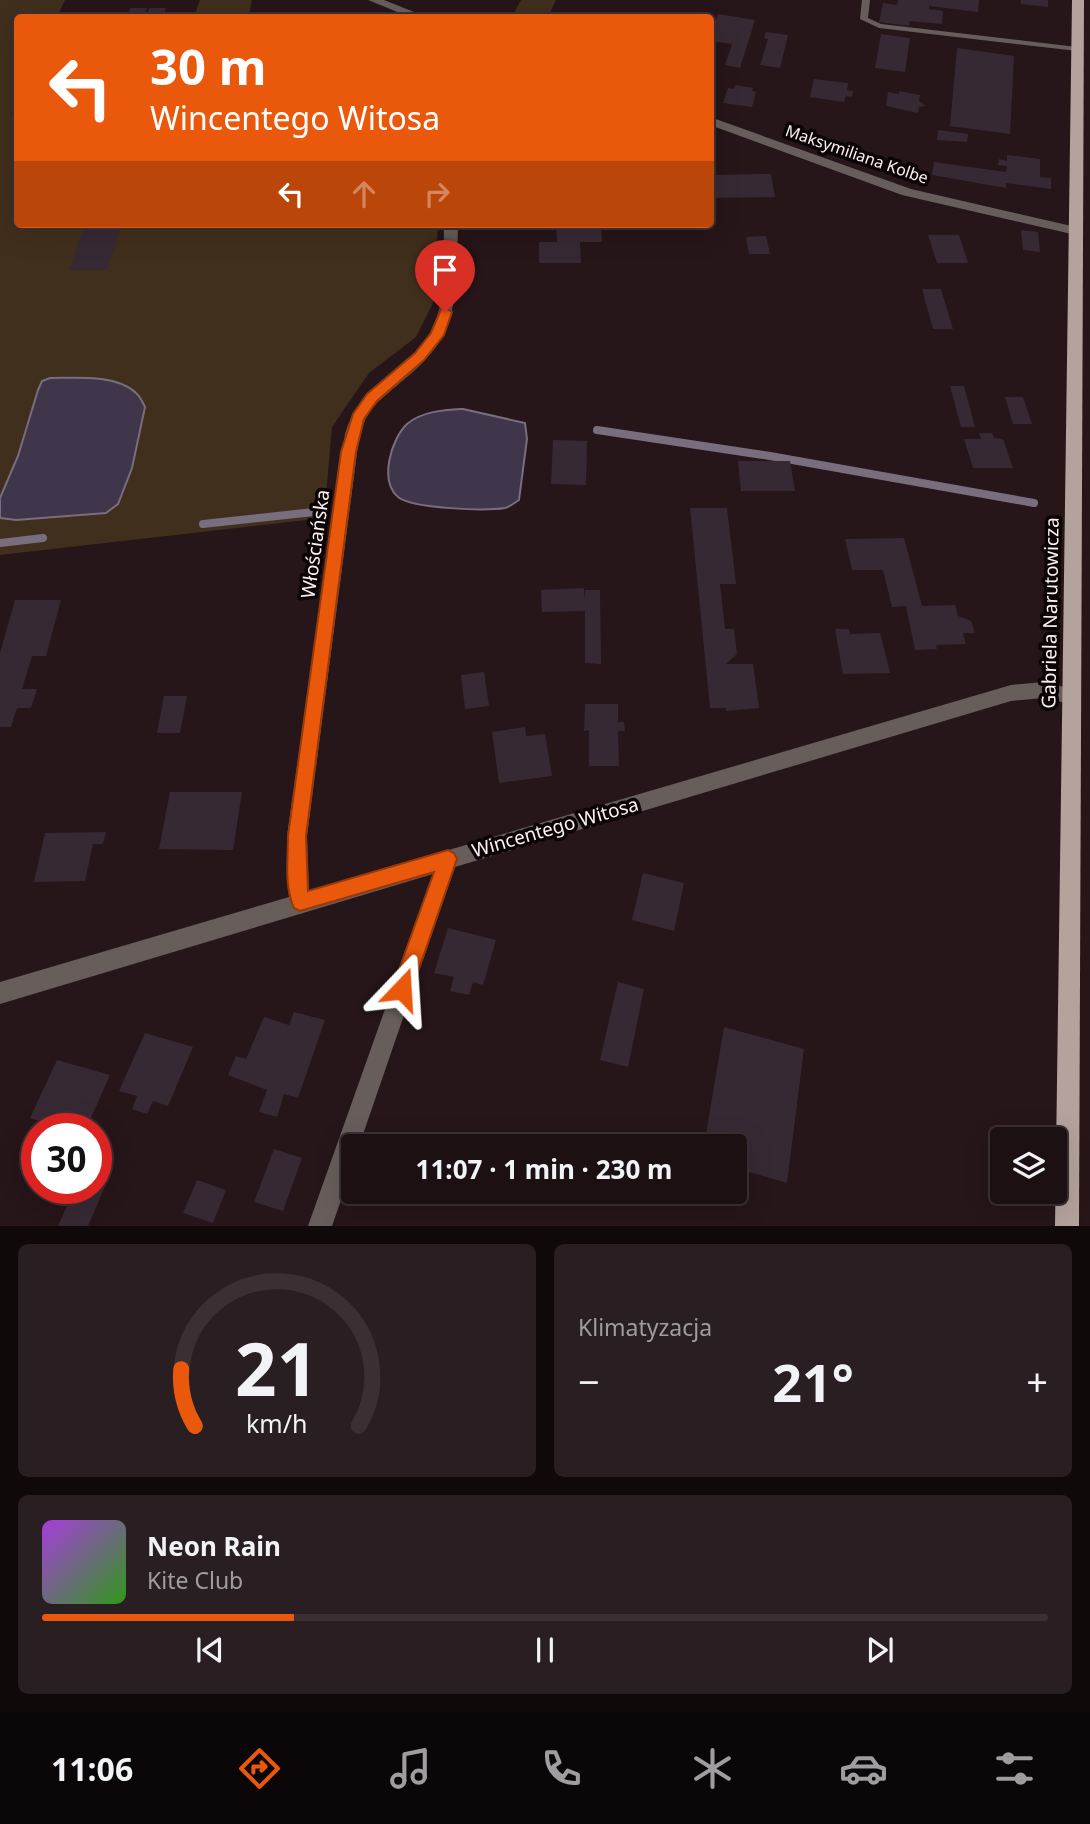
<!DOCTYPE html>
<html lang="pl">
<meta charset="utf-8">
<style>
body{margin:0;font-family:"Noto Sans",sans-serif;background:#291e21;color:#f1f3f6;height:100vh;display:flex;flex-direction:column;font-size:26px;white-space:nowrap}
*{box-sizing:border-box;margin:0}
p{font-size:23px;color:#a09da0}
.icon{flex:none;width:38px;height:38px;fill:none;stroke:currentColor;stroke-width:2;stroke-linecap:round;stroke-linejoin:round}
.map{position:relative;height:1226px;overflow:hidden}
.details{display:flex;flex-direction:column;gap:18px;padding:18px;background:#0f090a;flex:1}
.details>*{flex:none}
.hud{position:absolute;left:14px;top:14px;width:700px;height:214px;border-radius:7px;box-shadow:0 7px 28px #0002,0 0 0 2px #3a3033;background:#ea580c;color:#fff;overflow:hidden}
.buttons{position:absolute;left:990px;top:1127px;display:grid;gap:14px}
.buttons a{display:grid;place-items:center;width:77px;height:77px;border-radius:7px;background:#1c1013;box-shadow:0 7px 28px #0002,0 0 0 2px #3a3033;font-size:35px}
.speed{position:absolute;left:21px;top:1113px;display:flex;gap:14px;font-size:35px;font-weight:700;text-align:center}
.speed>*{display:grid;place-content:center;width:91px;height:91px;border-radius:50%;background:#1c1013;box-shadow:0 7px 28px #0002,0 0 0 2px #3a3033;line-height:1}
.speed .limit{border:10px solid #d22;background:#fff;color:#111}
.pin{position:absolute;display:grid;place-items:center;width:60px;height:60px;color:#fff;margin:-72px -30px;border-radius:50% 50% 50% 0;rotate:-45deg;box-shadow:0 0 7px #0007}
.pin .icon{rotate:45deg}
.me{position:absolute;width:77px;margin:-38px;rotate:20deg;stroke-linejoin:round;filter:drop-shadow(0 0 5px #0008)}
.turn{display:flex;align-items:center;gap:24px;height:147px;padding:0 21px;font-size:32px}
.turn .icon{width:91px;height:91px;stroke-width:2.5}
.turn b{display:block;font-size:49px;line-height:60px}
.lanes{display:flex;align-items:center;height:66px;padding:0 21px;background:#0003;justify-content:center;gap:35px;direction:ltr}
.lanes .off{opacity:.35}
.big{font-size:52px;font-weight:700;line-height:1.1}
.details .widget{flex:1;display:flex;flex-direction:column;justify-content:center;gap:10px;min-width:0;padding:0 24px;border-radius:10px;background:#291e21}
.details .dial{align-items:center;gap:0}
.dial svg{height:182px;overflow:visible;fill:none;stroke:#3a3033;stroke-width:7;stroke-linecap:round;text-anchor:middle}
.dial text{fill:#f1f3f6;stroke:none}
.song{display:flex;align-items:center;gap:21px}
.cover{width:84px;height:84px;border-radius:10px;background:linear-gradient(135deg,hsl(280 70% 55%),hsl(110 70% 35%))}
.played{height:7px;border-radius:4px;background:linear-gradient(90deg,#ea580c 25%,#3a3033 25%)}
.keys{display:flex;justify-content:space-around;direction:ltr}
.heat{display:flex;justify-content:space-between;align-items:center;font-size:38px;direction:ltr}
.details .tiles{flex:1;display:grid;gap:18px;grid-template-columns:1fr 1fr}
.widget:last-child{grid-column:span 2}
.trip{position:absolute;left:341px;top:1134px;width:406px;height:70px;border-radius:7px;background:#1c1013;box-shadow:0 7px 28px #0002,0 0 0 2px #3a3033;font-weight:700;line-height:70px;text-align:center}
.tabs{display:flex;height:112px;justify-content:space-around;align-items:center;background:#0b0608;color:#a09da0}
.tabs .icon{width:49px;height:49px}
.tabs .on{color:#ea580c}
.tabs b{font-size:32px;color:#f1f3f6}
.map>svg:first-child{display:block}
</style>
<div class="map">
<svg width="1090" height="1226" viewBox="0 0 1090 1226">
<rect width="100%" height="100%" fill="#261519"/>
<g fill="#412f1d">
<path d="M0,0H65L57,17L18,18L17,100L11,114L17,115L18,224H438L434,301L416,337L369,373L332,427L324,518L0,555V518L16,520L124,386C100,379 66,372 42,381L18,456L0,498Z"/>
<path d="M200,0H252L248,17H194Z"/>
<path d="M521,0H556L548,17H512Z"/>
</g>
<g fill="#40364c" stroke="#796e7e" stroke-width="2">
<path d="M50,378C75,378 116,374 136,393C140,396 143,403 145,407L132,468L118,504L106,513L16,520L0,518V498L18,456L38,390L42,381Z"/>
<path d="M463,409L525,423L527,439L519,500C514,503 510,507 505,508C486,511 413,509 398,497C379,481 391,439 407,424C422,411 445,410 463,409Z"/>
</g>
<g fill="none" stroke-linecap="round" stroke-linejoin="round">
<g stroke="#796e7e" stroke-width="8">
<path d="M597,430L770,456L1034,503"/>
<path d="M203,524L314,512"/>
<path d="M0,543L43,538"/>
</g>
</g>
<g fill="#372933">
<path d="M898,0H979L978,12L929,6V9L943,11L942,24L910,21L909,26L879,22L883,3L897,5Z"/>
<path d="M1021,0H1048V7L1021,4Z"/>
<path d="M130,8H147L144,18H127Z"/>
<path d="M149,8H166L163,18H146Z"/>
<path d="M718,14L755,20L740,68L725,65L732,44L710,41Z"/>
<path d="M766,32L788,35L780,68L760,65L768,39L764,38Z"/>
<path d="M881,34L910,38L905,72L875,68Z"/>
<path d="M957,48L1014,56L1010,134L950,126Z"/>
<path d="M814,79L848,83L847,90L853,91L852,97L846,96L844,102L810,97Z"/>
<path d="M735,85L753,88L752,91L756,92L752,107L723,103L728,88L734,89Z"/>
<path d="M899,91L920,95L919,101L926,106L919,107L918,113L886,106L888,92L899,94Z"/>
<path d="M938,130L968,134L967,142L937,140Z"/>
<path d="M1007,155L1040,159V177L1051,178V189L1006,183V188L932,175L934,162L1006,172L1007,166L998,165L999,159L1007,161Z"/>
<path d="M771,174L775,197L710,198V175Z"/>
<path d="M85,224H122L107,270H69Z"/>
<path d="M556,224H601L602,242H580L581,263H539V242H557Z"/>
<path d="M1021,230L1038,232L1040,252L1023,250Z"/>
<path d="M928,235H959L968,263H937Z"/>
<path d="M766,236L770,254H749L746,237Z"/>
<path d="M922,289H941L953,329H933Z"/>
<path d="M950,386H964L975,427H961Z"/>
<path d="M1005,397H1023L1032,424H1013Z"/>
<path d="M979,433H992L994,438L1003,439L1013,468H973L964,439H981Z"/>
<path d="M553,440L587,441L586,485L551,484Z"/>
<path d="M738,461H790L795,491H741Z"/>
<path d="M690,508H727L736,584H720L725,629H734L737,654L726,664H753L759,708L726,711V708H710Z"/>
<path d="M904,538L922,606L955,605L958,616L971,621L975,633H963L966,644L936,645L937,649L915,650L906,606L892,607L883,570H852L845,539Z"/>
<path d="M584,588L585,602V590H600L601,664L585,663V611L542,612L541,590Z"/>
<path d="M15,600H61L46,656H32L22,689H37L31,708H17L11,727H0V653Z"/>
<path d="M835,629H849L850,634L880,633L890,673L843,674Z"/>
<path d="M484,672L489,706L465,709L461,675Z"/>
<path d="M164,696H187L180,733H157Z"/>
<path d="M585,704H618V722H624L625,731H618L619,766H589V730L584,731Z"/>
<path d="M525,727L526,736L545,734L552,776L499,783L492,732Z"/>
<path d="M170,792H242L233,850L159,849Z"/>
<path d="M106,832L103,844H93L85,881L34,882L45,833Z"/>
<path d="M643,873L684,883L674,931L632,920Z"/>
<path d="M448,928L496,940L483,985L473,982L469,995L450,991L454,977L434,973Z"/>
<path d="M618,982L644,989L628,1067L600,1060Z"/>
<path d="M294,1012L325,1020L298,1098L284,1094L277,1117L259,1112L267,1090L228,1075L236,1056L246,1059L264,1017L289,1025Z"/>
<path d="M724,1027L804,1049L787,1183L742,1170L737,1201L708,1192H735V1146H704Z"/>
<path d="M145,1033L193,1047L168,1106L153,1101L147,1114L132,1109L137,1096L119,1091Z"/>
<path d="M57,1060L110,1075L86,1129H68L30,1118Z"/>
<path d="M274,1149L302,1158L283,1211L254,1202Z"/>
<path d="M96,1178L107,1182L88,1226H58L75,1188H96Z"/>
<path d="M197,1180L226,1190L213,1223L183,1213Z"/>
</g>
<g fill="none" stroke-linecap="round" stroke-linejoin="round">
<path fill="#675e5b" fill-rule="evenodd" d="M862,0H870L868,18L881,24L1077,47L1081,49L1077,51L879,28L860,19Z"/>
<g fill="#675e5b" fill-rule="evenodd">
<path d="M368,0H384L429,18H412Z"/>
<path d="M710,117L911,189L1076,227L1083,231L1076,235L902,195L710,125Z"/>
<path d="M444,224H458C456,273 462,324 424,361C408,378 388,391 372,408L365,420L359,438L307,836L309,891L1011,685L1043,682L1077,690L1080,696L1077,702L1071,704L1043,698L1011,701L455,867L359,1146H354V1163L332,1226H308L433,874L0,1004V982L289,897L287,836L345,434C358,386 410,373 431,331C448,300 443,258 444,224Z"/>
</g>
<path fill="#b4a29c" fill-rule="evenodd" d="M1072,0H1084L1079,1226H1055Z"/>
</g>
<path fill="#ea580c" stroke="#983908" stroke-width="2" d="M445,308L452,312L444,335L424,360L377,401L364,419L356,452L306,836L308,891L448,850L454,853L457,859L412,989L409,996L402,999L395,996L392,989L434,872L300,911L294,908C284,886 288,860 288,836L341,452L353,414L367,394L415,353L431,333L441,309Z"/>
<g text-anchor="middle" stroke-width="7" stroke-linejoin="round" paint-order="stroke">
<g font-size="16" fill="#fdf1f3" stroke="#0a0405">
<text transform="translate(857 154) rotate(19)" y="6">Maksymiliana Kolbe</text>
</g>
<g font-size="19" fill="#fdf1f3" stroke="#0a0405">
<text transform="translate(315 544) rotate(-82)" y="7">Włościańska</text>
<text transform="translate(1050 613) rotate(-89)" y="7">Gabriela Narutowicza</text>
<text transform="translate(555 827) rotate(-16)" y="7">Wincentego Witosa</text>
</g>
</g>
</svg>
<div class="buttons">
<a><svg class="icon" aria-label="layers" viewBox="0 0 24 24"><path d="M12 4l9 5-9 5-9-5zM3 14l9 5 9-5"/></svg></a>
</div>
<div class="speed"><div class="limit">30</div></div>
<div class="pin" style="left:445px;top:312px;background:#d93025"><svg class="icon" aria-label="arrive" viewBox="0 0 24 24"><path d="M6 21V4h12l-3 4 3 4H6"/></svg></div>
<svg class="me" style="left:402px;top:989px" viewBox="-20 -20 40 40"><path d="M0-17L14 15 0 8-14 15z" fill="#ea580c" stroke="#fff" stroke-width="4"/></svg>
<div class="trip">11:07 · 1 min · 230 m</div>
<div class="hud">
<div class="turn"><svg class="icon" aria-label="left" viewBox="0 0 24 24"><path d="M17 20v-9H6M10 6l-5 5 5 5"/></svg><div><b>30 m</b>Wincentego Witosa</div></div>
<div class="lanes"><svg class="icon" aria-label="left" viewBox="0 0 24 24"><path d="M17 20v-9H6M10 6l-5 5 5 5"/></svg><svg class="icon off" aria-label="ahead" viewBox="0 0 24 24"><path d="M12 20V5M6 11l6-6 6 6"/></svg><svg class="icon off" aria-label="right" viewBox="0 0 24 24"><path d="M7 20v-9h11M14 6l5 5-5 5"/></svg></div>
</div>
</div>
<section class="details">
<div class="tiles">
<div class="widget dial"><svg viewBox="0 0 100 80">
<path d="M14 69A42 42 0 1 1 86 69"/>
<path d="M14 69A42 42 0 0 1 8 44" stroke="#ea580c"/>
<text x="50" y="56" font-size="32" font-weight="700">21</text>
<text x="50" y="72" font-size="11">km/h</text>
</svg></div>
<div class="widget"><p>Klimatyzacja</p>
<div class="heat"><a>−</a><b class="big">21°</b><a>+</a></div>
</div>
<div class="widget">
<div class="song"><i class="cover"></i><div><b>Neon Rain</b><p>Kite Club</p></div></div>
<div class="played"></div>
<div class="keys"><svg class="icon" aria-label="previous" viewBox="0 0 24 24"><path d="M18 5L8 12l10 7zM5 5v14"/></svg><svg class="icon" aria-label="pause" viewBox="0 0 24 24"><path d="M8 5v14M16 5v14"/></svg><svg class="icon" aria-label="next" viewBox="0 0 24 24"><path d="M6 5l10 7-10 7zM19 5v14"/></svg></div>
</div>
</div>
</section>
<nav class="tabs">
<b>11:06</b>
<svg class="icon on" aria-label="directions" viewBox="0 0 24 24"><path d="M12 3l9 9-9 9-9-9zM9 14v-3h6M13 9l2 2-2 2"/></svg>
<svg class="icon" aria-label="music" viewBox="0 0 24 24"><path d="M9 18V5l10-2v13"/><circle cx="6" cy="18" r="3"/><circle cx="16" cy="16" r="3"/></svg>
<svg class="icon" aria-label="phone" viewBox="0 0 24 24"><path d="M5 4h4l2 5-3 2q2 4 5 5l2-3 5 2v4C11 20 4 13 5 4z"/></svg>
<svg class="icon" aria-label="climate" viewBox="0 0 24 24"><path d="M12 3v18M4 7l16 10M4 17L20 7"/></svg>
<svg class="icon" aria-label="car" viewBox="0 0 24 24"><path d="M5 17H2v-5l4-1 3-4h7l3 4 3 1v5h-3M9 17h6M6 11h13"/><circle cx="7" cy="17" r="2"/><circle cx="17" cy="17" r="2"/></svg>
<svg class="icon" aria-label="filters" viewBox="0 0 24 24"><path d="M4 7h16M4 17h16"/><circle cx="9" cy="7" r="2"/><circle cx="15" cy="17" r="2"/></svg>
</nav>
